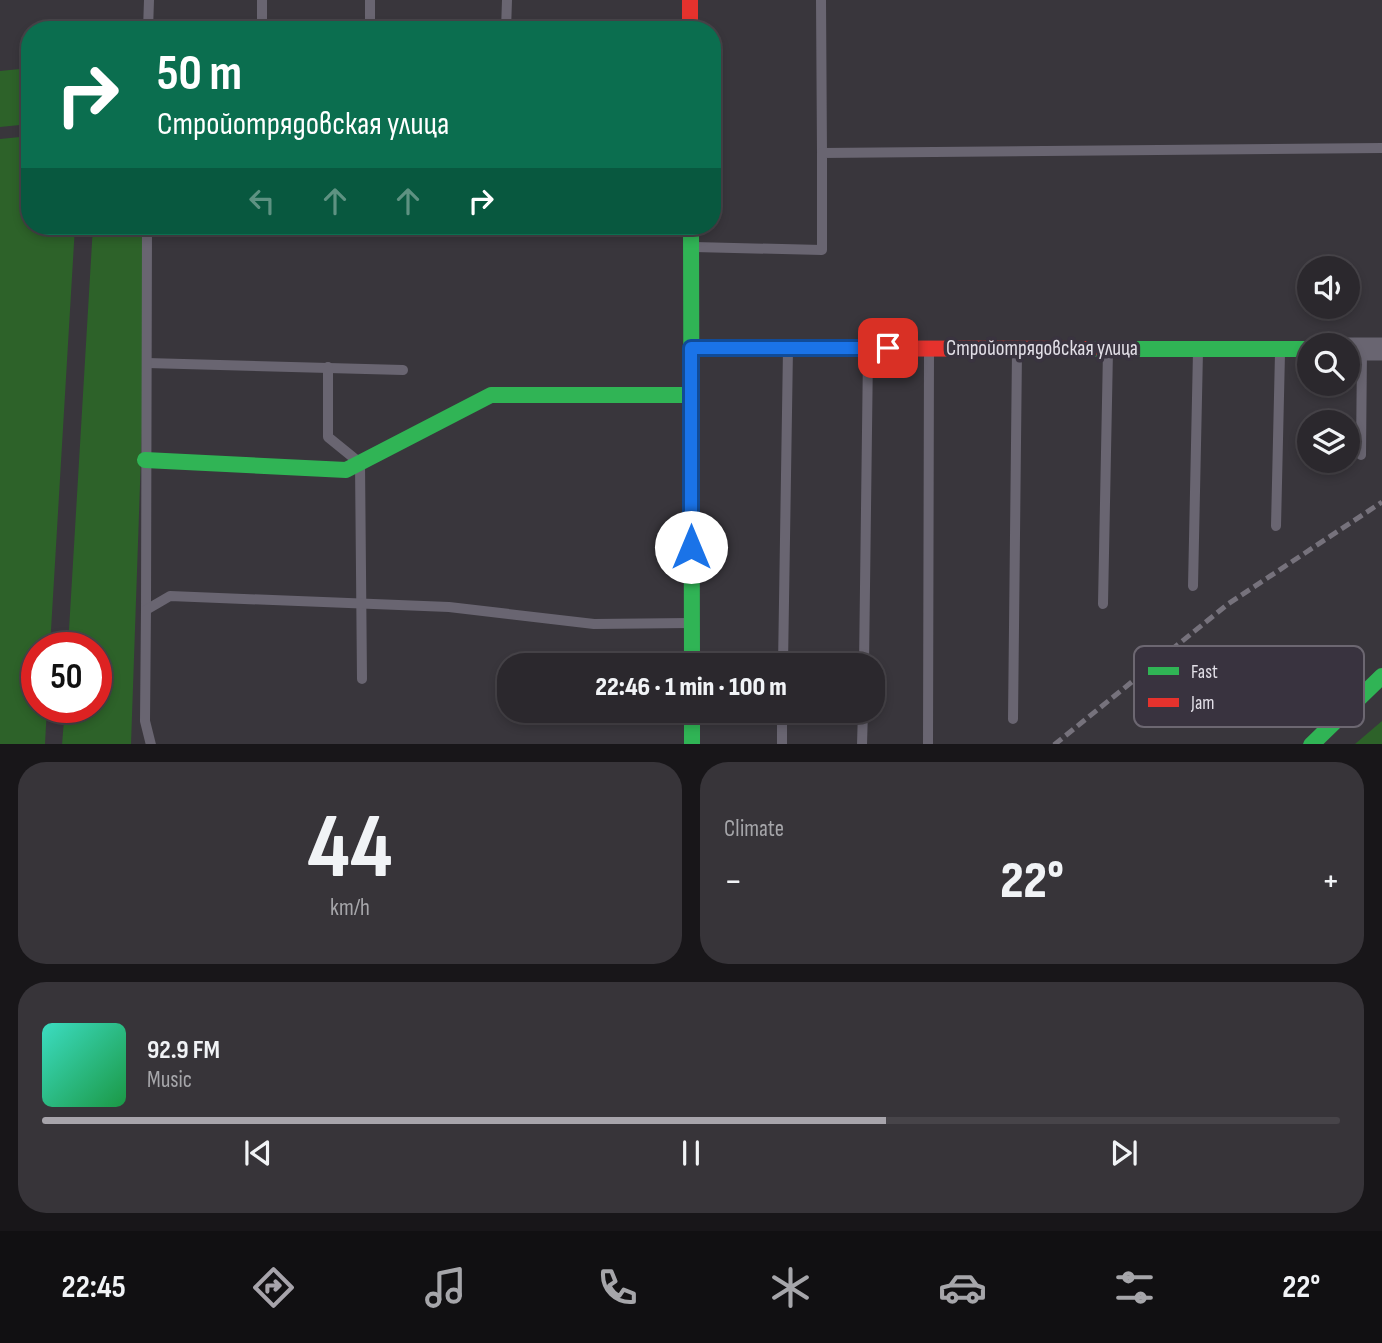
<!DOCTYPE html>
<meta charset="utf-8">
<style>
body{margin:0;font-family:"Sofia Sans Condensed",sans-serif;background:#373439;color:#f1f3f6;height:100vh;display:flex;flex-direction:column;font-size:26px;white-space:nowrap}
*{box-sizing:border-box;margin:0}
p{font-size:23px;color:#a6a6aa}
.icon{flex:none;width:38px;height:38px;fill:none;stroke:currentColor;stroke-width:2;stroke-linecap:round;stroke-linejoin:round}
.map{position:relative;height:744px;overflow:hidden}
.sheet{display:flex;flex-direction:column;gap:18px;padding:18px;background:#181619;flex:1}
.sheet>*{flex:none}
.top-card{position:absolute;left:21px;top:21px;width:700px;height:214px;border-radius:28px;box-shadow:0 4px 10px #0003,0 0 0 2px #474449;background:#0b6e4f;color:#fff;overflow:hidden}
.fabs{position:absolute;left:1297px;top:256px;display:grid;gap:14px}
.fabs a{display:grid;place-items:center;width:63px;height:63px;border-radius:50%;background:#2b282d;box-shadow:0 4px 10px #0003,0 0 0 2px #474449;font-size:35px}
.speed{position:absolute;left:21px;top:632px;display:flex;gap:14px;font-size:35px;font-weight:700;text-align:center}
.speed>*{display:grid;place-content:center;width:91px;height:91px;border-radius:50%;background:#2b282d;box-shadow:0 4px 10px #0003,0 0 0 2px #474449;line-height:1}
.speed .limit{border:10px solid #d22;background:#fff;color:#111}
.pin{position:absolute;display:grid;place-items:center;width:60px;height:60px;color:#fff;margin:-30px;border-radius:14px;box-shadow:0 4px 10px #0006}
.me{position:absolute;width:77px;margin:-38px;rotate:0deg;stroke-linejoin:round;filter:drop-shadow(0 0 5px #0008)}
.turn{display:flex;align-items:center;gap:24px;height:147px;padding:0 21px;font-size:32px}
.turn .icon{width:91px;height:91px;stroke-width:2.5}
.turn b{display:block;font-size:49px;line-height:60px}
.lanes{display:flex;align-items:center;height:66px;padding:0 21px;background:#0003;justify-content:center;gap:35px;direction:ltr}
.lanes .off{opacity:.35}
.big{font-size:52px;font-weight:800;line-height:1.1}
.sheet .widget{flex:1;display:flex;flex-direction:column;justify-content:center;gap:10px;min-width:0;padding:0 24px;border-radius:28px;background:#373439}
.sheet .dial{align-items:center;gap:0}
.dial b{font-size:91px;line-height:1}
.song{display:flex;align-items:center;gap:21px}
.cover{width:84px;height:84px;border-radius:10px;background:linear-gradient(135deg,hsl(170 70% 55%),hsl(140 70% 35%))}
.played{height:7px;border-radius:4px;background:linear-gradient(90deg,#a7a4ab 65%,#474449 65%)}
.keys{display:flex;justify-content:space-around;direction:ltr}
.heat{display:flex;justify-content:space-between;align-items:center;font-size:38px;direction:ltr}
.sheet .tiles{flex:1;display:grid;gap:18px;grid-template-columns:1fr 1fr}
.widget:last-child{grid-column:span 2}
.trip{position:absolute;left:497px;top:653px;width:388px;height:70px;border-radius:28px;background:#2b282d;box-shadow:0 4px 10px #0003,0 0 0 2px #474449;font-weight:800;line-height:70px;text-align:center}
.dock{display:flex;height:112px;justify-content:space-around;align-items:center;background:#111012;color:#a6a6aa}
.dock .icon{width:49px;height:49px}
.dock .on{color:#a7a4ab}
.dock b{font-size:32px;color:#f1f3f6}
.map>svg:first-child{display:block}
</style>
<div class="map">
<svg width="1382" height="745" viewBox="0 0 1382 745">
<rect width="100%" height="100%" fill="#39363c"/>
<g fill="#2d6229">
<path d="M30,68V124L0,127V71Z"/>
<path d="M30,136V226H75L50,647L37,648V707H47L45,744L0,745V139Z"/>
<path d="M93,226H149L131,744L62,745L65,707H96V648L68,647Z"/>
<path d="M1382,721V744H1355Z"/>
</g>
<g fill="none" stroke-linecap="round" stroke-linejoin="round">
<g stroke="#696571" stroke-width="10">
<path d="M821,0L822,153"/>
<path d="M148,30L149,0"/>
<path d="M262,30V0"/>
<path d="M370,30V0"/>
<path d="M506,30L507,0"/>
<path d="M694,247L822,250V153L1382,148"/>
<path d="M147,363L403,370"/>
<path d="M328,367V437L360,463L362,679"/>
<path d="M1361,455L1362,349"/>
<path d="M1276,526L1280,353"/>
<path d="M1193,586L1198,351"/>
<path d="M1103,604L1108,351"/>
<path d="M146,610L147,226"/>
<path d="M783,665L788,349"/>
<path d="M864,665L868,353"/>
<path d="M1013,719L1017,351"/>
<path d="M151,745L145,721L146,610L170,596L449,607L594,624L689,623"/>
<path d="M782,745V710"/>
<path d="M862,745L863,710"/>
<path d="M928,745L929,352"/>
</g>
<path stroke="#696571" stroke-width="23" d="M1348,349H1382"/>
<g stroke="#30b455" stroke-width="16">
<path d="M691,226L692,665"/>
<path d="M1091,349H1309"/>
<path d="M145,460L346,470L491,395H691"/>
<path d="M692,710V745"/>
<path d="M1311,745L1382,676"/>
</g>
<g stroke="#e5322d" stroke-width="16">
<path d="M690,0V30"/>
<path d="M691,348L1091,349"/>
</g>
<path stroke="#76727c" stroke-width="5" stroke-dasharray="10 5" stroke-linecap="butt" d="M1054,745L1228,604L1382,502"/>
</g>
<g fill="none" stroke-linecap="round" stroke-linejoin="round">
<defs>
<path id="route" d="M691,547V348H888"/>
</defs>
<use href="#route" stroke="#114b97" stroke-width="18"/>
<use href="#route" stroke="#1a73e8" stroke-width="12"/>
</g>
<g text-anchor="middle" stroke-width="7" stroke-linejoin="round" paint-order="stroke">
<g font-size="21" fill="#e2dfe7" stroke="#39333f">
<text x="1042" y="355">Стройотрядовская улица</text>
</g>
</g>
<rect x="1134" y="646" width="230" height="81" rx="10" fill="#39333f" stroke="#6c6771" stroke-width="2"/>
<rect x="1148" y="667" width="31" height="8" fill="#30b455"/>
<rect x="1148" y="698" width="31" height="9" fill="#e5322d"/>
<g font-size="19" fill="#e2dfe7">
<text x="1191" y="678">Fast</text>
<text x="1191" y="709">Jam</text>
</g>
</svg>
<div class="fabs">
<a><svg class="icon" aria-label="sound" viewBox="0 0 24 24"><path d="M4 9h4l5-4v14l-5-4H4zM17 9q2 3 0 6"/></svg></a>
<a><svg class="icon" aria-label="search" viewBox="0 0 24 24"><circle cx="10" cy="10" r="6"/><path d="M15 15l6 6"/></svg></a>
<a><svg class="icon" aria-label="layers" viewBox="0 0 24 24"><path d="M12 4l9 5-9 5-9-5zM3 14l9 5 9-5"/></svg></a>
</div>
<div class="speed"><div class="limit">50</div></div>
<div class="pin" style="left:888px;top:348px;background:#d93025"><svg class="icon" aria-label="arrive" viewBox="0 0 24 24"><path d="M6 21V4h12l-3 4 3 4H6"/></svg></div>
<svg class="me" style="left:691px;top:547px" viewBox="-20 -20 40 40"><circle r="19" fill="#fff"/><path d="M0-13L10 11 0 6-10 11z" fill="#1a73e8"/></svg>
<div class="trip">22:46 · 1 min · 100 m</div>
<div class="top-card">
<div class="turn"><svg class="icon" aria-label="right" viewBox="0 0 24 24"><path d="M7 20v-9h11M14 6l5 5-5 5"/></svg><div><b>50 m</b>Стройотрядовская улица</div></div>
<div class="lanes"><svg class="icon off" aria-label="left" viewBox="0 0 24 24"><path d="M17 20v-9H6M10 6l-5 5 5 5"/></svg><svg class="icon off" aria-label="ahead" viewBox="0 0 24 24"><path d="M12 20V5M6 11l6-6 6 6"/></svg><svg class="icon off" aria-label="ahead" viewBox="0 0 24 24"><path d="M12 20V5M6 11l6-6 6 6"/></svg><svg class="icon" aria-label="right" viewBox="0 0 24 24"><path d="M7 20v-9h11M14 6l5 5-5 5"/></svg></div>
</div>
</div>
<section class="sheet">
<div class="tiles">
<div class="widget dial"><b>44</b><p>km/h</p></div>
<div class="widget"><p>Climate</p>
<div class="heat"><a>−</a><b class="big">22°</b><a>+</a></div>
</div>
<div class="widget">
<div class="song"><i class="cover"></i><div><b>92.9 FM</b><p>Music</p></div></div>
<div class="played"></div>
<div class="keys"><svg class="icon" aria-label="previous" viewBox="0 0 24 24"><path d="M18 5L8 12l10 7zM5 5v14"/></svg><svg class="icon" aria-label="pause" viewBox="0 0 24 24"><path d="M8 5v14M16 5v14"/></svg><svg class="icon" aria-label="next" viewBox="0 0 24 24"><path d="M6 5l10 7-10 7zM19 5v14"/></svg></div>
</div>
</div>
</section>
<nav class="dock">
<b>22:45</b>
<svg class="icon on" aria-label="directions" viewBox="0 0 24 24"><path d="M12 3l9 9-9 9-9-9zM9 14v-3h6M13 9l2 2-2 2"/></svg>
<svg class="icon" aria-label="music" viewBox="0 0 24 24"><path d="M9 18V5l10-2v13"/><circle cx="6" cy="18" r="3"/><circle cx="16" cy="16" r="3"/></svg>
<svg class="icon" aria-label="phone" viewBox="0 0 24 24"><path d="M5 4h4l2 5-3 2q2 4 5 5l2-3 5 2v4C11 20 4 13 5 4z"/></svg>
<svg class="icon" aria-label="climate" viewBox="0 0 24 24"><path d="M12 3v18M4 7l16 10M4 17L20 7"/></svg>
<svg class="icon" aria-label="car" viewBox="0 0 24 24"><path d="M5 17H2v-5l4-1 3-4h7l3 4 3 1v5h-3M9 17h6M6 11h13"/><circle cx="7" cy="17" r="2"/><circle cx="17" cy="17" r="2"/></svg>
<svg class="icon" aria-label="filters" viewBox="0 0 24 24"><path d="M4 7h16M4 17h16"/><circle cx="9" cy="7" r="2"/><circle cx="15" cy="17" r="2"/></svg>
<b>22°</b>
</nav>
